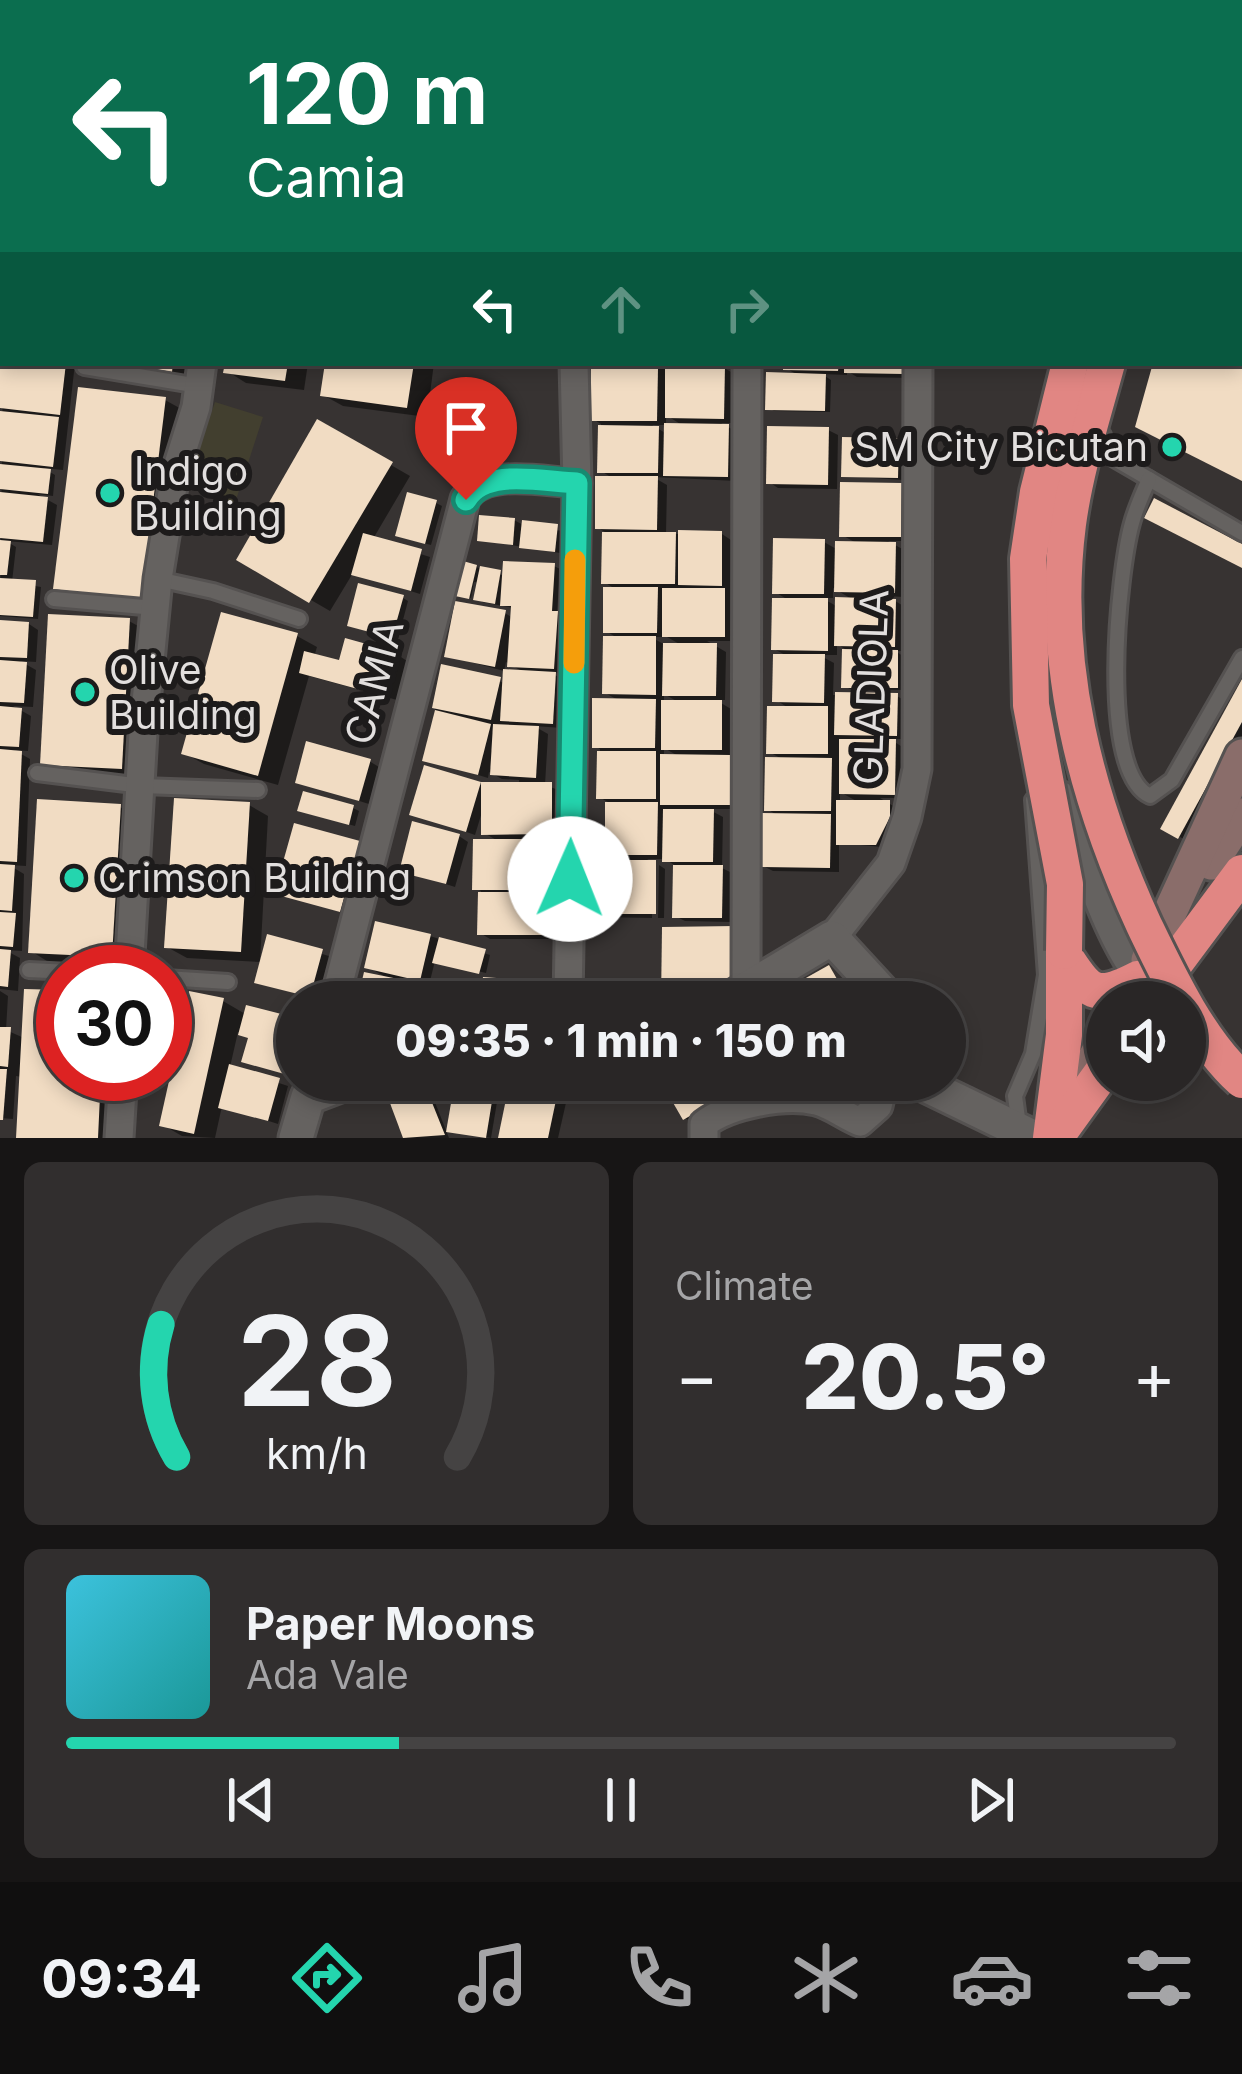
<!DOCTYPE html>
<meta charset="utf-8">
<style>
body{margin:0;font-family:Inter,sans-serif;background:#312e2e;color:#f1f3f6;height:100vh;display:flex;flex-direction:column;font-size:45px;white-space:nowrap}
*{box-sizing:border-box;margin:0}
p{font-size:39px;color:#a5a5a7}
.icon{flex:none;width:66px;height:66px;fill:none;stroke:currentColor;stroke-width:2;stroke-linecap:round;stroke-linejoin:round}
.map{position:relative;height:1138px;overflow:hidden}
.drawer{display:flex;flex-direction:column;gap:24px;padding:24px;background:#171515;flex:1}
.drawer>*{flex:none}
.banner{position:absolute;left:0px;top:0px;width:1242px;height:366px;box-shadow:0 6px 18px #0003,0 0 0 3px #454343;background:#0b6e4f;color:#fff;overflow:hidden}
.buttons{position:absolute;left:1086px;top:981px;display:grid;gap:24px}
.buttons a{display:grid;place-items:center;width:120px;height:120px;border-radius:50%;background:#292626;box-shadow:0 6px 18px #0003,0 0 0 3px #454343;font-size:60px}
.speed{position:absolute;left:36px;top:945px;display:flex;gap:24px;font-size:60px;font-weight:700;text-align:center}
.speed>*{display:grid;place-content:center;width:156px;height:156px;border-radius:50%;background:#292626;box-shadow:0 6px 18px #0003,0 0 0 3px #454343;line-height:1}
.speed .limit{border:18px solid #d22;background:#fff;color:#111}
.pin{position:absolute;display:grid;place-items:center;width:102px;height:102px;color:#fff;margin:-123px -51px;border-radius:50% 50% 50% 0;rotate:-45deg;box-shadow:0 0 12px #0007}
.pin .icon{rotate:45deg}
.me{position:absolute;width:132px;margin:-66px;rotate:1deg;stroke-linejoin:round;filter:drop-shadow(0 0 9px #0008)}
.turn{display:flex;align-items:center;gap:42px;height:252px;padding:0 48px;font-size:54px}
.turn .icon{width:156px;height:156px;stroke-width:2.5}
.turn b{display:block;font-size:84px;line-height:102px}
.lanes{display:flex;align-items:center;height:114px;padding:0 48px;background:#0003;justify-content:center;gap:60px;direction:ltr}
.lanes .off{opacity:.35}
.big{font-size:90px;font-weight:800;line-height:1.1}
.drawer .card{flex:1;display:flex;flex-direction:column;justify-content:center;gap:18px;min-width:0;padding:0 42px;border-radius:18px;background:#312e2e}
.drawer .dial{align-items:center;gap:0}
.dial svg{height:312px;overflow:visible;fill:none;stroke:#454343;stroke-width:7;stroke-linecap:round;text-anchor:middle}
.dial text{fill:#f1f3f6;stroke:none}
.song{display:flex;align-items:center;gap:36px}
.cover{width:144px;height:144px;border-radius:18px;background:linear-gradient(135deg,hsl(190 70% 55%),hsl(180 70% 35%))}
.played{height:12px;border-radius:6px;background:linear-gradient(90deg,#24d5ae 30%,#454343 30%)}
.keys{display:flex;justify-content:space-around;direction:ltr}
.heat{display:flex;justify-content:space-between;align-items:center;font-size:66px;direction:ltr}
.drawer .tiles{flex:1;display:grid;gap:24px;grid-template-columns:1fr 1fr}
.card:last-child{grid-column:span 2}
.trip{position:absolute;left:276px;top:981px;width:690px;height:120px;border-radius:60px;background:#292626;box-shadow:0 6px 18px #0003,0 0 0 3px #454343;font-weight:800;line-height:120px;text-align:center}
.menu{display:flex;height:192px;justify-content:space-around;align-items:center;background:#100f0f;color:#a5a5a7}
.menu .icon{width:84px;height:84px}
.menu .on{color:#24d5ae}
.menu b{font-size:54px;color:#f1f3f6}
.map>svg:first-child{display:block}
</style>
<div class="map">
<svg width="1242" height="1138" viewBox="0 0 1242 1138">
<rect width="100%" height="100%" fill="#373332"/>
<path fill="#423f2f" d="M215,402L263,417L235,503L186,487Z"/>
<g fill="#0007" fill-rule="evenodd">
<path d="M54,0H136L54,3Z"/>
<path d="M213,0H295L313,3H212Z"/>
<path d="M467,0H592L465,3Z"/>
<path d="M848,0H898L897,3Z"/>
<path d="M919,0H1067L1068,3H908Z"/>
<path d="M1242,126V478L1156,363H1239Z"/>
<path d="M3,363H75L63,470L43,468L55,475L53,496L37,494L57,505L52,545L6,541L16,547L12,582L41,587L38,619L0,616Z"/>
<path d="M93,363H193L191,381Z"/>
<path d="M228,363H308L304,390L246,383L227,371Z"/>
<path d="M328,363H434L427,417L343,406L323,395Z"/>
<path d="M596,363H669V368H684L676,363H715L733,373V423H721L737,432V481L653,477L667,485L666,534H722L731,540L734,641H707L726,652L725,700H716L731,709V758L739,763L738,809H708L723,817L722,868L732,873L731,922L685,921L675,916L676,866L665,859H647L656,864H653L652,918L597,917L588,912L625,863L608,853V802L599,797L600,749L595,746L620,701L605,693L619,639L606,631L617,590L604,582L605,532L598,528L614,479L601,471V424L593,419L609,372ZM666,415L685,427L667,434L652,425H666ZM651,637H667L683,646H667ZM664,694L680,703H664ZM664,748L680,757H664Z"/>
<path d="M786,363H913V378L857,377L847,371V375L822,374L831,380L830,412L774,411L768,408L799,376L786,368Z"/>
<path d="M165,400L185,411L160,609L76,599L56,587Z"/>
<path d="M318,423L410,476L373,539L430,557L420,594L353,573L330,611L240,559Z"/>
<path d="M828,430L838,435L837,489L778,488L769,482Z"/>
<path d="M898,441L903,444V480L844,476Z"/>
<path d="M902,486L911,492L910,541H888L904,550L903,597L887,596L905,607L904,651H895L903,656V690L850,689L844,686L845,649L837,644V655H819L834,663L833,695L897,696L907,702L906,739H890L904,748V798H880L895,807V821L882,847L839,843V872L773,871L763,866L780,817L767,809L784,760L769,752L790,709L776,700L789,657L774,649L790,601L775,592L824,542L838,550L858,544L842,535ZM833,588L855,601L838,607L822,598H833ZM840,792L860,803H840Z"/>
<path d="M436,503L442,506L431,545L404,538Z"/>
<path d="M514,520L525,526L563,531L560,553L480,540Z"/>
<path d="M554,566L560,569L557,614L567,620L563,673L550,672L565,681L562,728L534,726L548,734L545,785L561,791V838H547L564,848L556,939H490L480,933L481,891L475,888L500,842L484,833L482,812L475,835L412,813L479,785H519V780L502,779L489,772L488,778L426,759L443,668L505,683L525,673L506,662L504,671L448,656L505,613L513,618L514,608L482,602L480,583L474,582L471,598L458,594L476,567L505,576Z"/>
<path d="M403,598L408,601L398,639L356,628Z"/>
<path d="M223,616L297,636L317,647L314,657L341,664L398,655L407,661L397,700L309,676L278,785L204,764L184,753Z"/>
<path d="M129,621L149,632L141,779L63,775L43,764Z"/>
<path d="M0,623L29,624L38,630L36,662L20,661L36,670L33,707L13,706L31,716L28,751L14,750L30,759L26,866L9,865L24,874L22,951L5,950L20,958L18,991L0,989Z"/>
<path d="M1242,685V744L1189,842L1164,828Z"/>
<path d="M369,761L379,767L369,804L298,782Z"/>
<path d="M249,805L268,816L260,962L187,958L167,947Z"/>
<path d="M120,807L140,818L131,967L50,963L31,951Z"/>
<path d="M353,808L359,811L355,826L306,813Z"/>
<path d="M459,836L468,842L455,887L402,870Z"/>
<path d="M359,844L368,849L350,915L278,893Z"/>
<path d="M659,865L665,869L664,918H658Z"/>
<path d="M430,936L490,955L486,973L435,961L428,989L436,994V997L461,1002H361L389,979L368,967Z"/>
<path d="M270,938L332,957L320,1001L257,981Z"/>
<path d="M533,984L543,989L542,1002H483Z"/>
<path d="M0,991L8,996L6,1030L24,1038L63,993V1074H120L117,1138H19L22,1077L16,1076L13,1119L0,1118Z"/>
<path d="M223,1001L247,1015L297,1021V1078L245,1061L251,1039L238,1032L230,1067L288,1086L278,1124L222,1106L215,1138L182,1136L163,1125Z"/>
<path d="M514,1080L568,1094L558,1138H501Z"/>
<path d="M663,1080H753L757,1087L694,1123L685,1118Z"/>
<path d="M423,1084L429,1087L449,1138H407L390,1096Z"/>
<path d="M494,1086L499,1090L491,1138L450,1131Z"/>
</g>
<g fill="#f1dcc3">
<path d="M0,363H66L60,415L0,408Z"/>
<path d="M122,363H173L172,372Z"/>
<path d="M225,363H288L285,381L223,373Z"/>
<path d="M325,363H414L407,408L320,396Z"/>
<path d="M783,363H839L838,371L783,370Z"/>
<path d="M844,363H904V374L844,373Z"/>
<path d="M1153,363H1242V481L1135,427Z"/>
<path d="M665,365H725L724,419L665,418Z"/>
<path d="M591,369H658L657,421H590Z"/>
<path d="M766,372L826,374L825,411L765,410Z"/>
<path d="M78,387L166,397L141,600L53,589Z"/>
<path d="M0,411L59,417L53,467L0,461Z"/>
<path d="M317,419L393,462L309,603L236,560Z"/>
<path d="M664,423L729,424L728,477L663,476Z"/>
<path d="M598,425L659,426L658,473H597Z"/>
<path d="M767,426L829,427L828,485L766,484Z"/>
<path d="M842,437L899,438L898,478L841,477Z"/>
<path d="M0,464L51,469L48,494L0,489Z"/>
<path d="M595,476H658L657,530L595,529Z"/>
<path d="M840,482L902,483L901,537H839Z"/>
<path d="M0,492L48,497L43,542L0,538Z"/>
<path d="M407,492L437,500L425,544L395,536Z"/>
<path d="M1154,498L1242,544V568L1144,518Z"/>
<path d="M479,515L515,518L513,545L477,541Z"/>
<path d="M522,520L558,524L555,552L519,548Z"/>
<path d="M678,530L722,531V586L678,585Z"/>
<path d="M602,532H676L675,584H601Z"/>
<path d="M363,533L422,549L411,591L351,575Z"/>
<path d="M773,538L825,539L824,594H772Z"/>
<path d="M0,540L11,541L7,575H0Z"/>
<path d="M835,541L896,542L895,593L834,592Z"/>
<path d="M463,561L477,565L469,599L455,596Z"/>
<path d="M503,561L555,563L552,611H558L554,669L507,667L511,606H500Z"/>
<path d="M480,566L501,570L495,604L473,600Z"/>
<path d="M0,578L36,580L33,617L0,615Z"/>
<path d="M358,583L404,595L392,638L347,626Z"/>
<path d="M603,587H658L657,633H603Z"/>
<rect x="662" y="588" width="63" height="49"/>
<path d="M835,597L896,599L895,647L834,646Z"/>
<path d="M772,598H828V651L771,650Z"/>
<path d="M455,601L506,610L495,667L444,657Z"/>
<path d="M221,612L298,633L258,776L181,754Z"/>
<path d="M48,614L130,618L122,769L40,765Z"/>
<path d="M0,620L29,622L27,658L0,657Z"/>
<path d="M603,636H656V695L602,694Z"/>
<path d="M345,638L399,653L387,697L299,673L304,651L339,660Z"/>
<path d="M663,643H717L716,696H662Z"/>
<path d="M842,649L898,650V688H841Z"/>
<path d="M773,654H825L824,703L772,702Z"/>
<path d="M0,660L27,662L24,703L0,702Z"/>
<path d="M441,664L501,677L491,720L432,708Z"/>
<path d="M503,669L556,672L553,724L500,721Z"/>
<path d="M1242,679V722L1178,839L1160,829Z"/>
<path d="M835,692L898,693L897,736L834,735Z"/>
<path d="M592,698L656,699L655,748H592Z"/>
<rect x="661" y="700" width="61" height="50"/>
<path d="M0,706L22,708L19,747L0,746Z"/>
<path d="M767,706H828V754H766Z"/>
<path d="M435,710L491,724L478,775L422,761Z"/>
<path d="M493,724L539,726L536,778L490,775Z"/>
<path d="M839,739H896L895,795L839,794Z"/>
<path d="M306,741L371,759L359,801L295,783Z"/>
<path d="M0,749L22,751L17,862L0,861Z"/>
<path d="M597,751H656V799H596Z"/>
<path d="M660,754L730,755V805H660Z"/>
<path d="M765,757L832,758L831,811H764Z"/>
<path d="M424,765L481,782L466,832L409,815Z"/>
<path d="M481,782H552V834L481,835Z"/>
<path d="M303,791L354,805L349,825L297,811Z"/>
<path d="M174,798L250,802L241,952L164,948Z"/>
<path d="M37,799L121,804L112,957L28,953Z"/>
<path d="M836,800H890V817L876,845H836Z"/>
<path d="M605,802H658L657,855H605Z"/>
<path d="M663,809H714L713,862H662Z"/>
<path d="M761,813L831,814L830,868L760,867Z"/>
<path d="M412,821L460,834L446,884L399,872Z"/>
<path d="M294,823L360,841L340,912L274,894Z"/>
<path d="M473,839H555L554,890H472Z"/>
<path d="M586,860H656V914H585Z"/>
<path d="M0,864L15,865L12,911L0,910Z"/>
<path d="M673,865H723L722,918H672Z"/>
<path d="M478,892H548L547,935H477Z"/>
<path d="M0,912L16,913L13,947L0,946Z"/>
<path d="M375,921L431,934L420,981L364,968Z"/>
<path d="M735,926L730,991L710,1002H661L662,927Z"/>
<path d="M267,934L323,949L310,997L254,983Z"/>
<path d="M439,937L486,949L479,974L432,963Z"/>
<path d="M0,949L11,950L8,987L0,986Z"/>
<path d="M829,965L850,1002H763Z"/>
<path d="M364,972L428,985L425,1002H357Z"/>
<path d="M483,977L534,981L532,1002H480Z"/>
<path d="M24,989L63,990V1074H101L98,1138H16Z"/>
<path d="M189,991L224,998L194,1134L159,1126Z"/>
<path d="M246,1005L297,1018V1042L288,1075L241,1062L248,1038L238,1035Z"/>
<path d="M0,1027H11L8,1067L0,1066Z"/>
<path d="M229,1064L280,1078L268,1121L218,1108Z"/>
<path d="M0,1069H7L3,1120H0Z"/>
<path d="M423,1080L445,1135L403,1138L387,1095Z"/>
<path d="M455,1080L495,1083L486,1138L446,1132Z"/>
<path d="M510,1080L559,1086L548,1138H498Z"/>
<path d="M660,1080H752L683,1120Z"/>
</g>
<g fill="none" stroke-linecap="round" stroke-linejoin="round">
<defs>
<g id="service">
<path d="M447,3L448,0"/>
<path d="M617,3L618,0"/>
<path d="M688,3L689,0"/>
<path d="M1126,3V0"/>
<path d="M1212,3L1213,0"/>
<path d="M1239,24L1242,19"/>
<path d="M0,113H3"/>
<path d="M84,367L199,386"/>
<path d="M1103,435L1099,450L1242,533"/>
<path d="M1149,479C1143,493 1136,508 1132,523C1118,573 1098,772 1150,796L1172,780L1242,658"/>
<path d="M158,579L213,591L299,619"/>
<path d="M54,599L155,608"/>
<path d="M37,773L142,786L258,790"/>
<path d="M29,970L70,972"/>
<path d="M165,978L228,982"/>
<path d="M1019,1126L1015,1096L1033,1054L1046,975L1033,800"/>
</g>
<g id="minor">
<path d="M144,3L145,0"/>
<path d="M1062,796C1075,836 1117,970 1151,986"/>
<path d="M832,938L891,863L907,817L917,769L918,363"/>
<path d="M129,972L143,733L158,579L175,474L196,407L202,363"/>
<path d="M746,990L747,363"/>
<path d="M334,1002L465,499C484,467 544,482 577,483"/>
<path d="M568,1002L577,483L574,363"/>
<path d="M119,1138L123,1074"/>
<path d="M704,1138V1124C729,1104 785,1094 816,1101C832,1105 845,1116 860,1122L878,1106L884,1080"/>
</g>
<g id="tertiary">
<path d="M40,3V0"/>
<path d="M0,234L3,217"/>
<path d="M725,1002L832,938L891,1002"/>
<path d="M915,1080L1035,1138"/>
<path d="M296,1138L308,1097L353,1080"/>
</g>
<g id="secondary">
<path d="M1211,863L1242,815"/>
<path d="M1148,960L1242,756"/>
<path d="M1079,1088L1107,1035"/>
</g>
<g id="motorway">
<path d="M1148,3V0"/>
<path d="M1189,3L1190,0"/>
<path d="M1064,955C1088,993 1095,1001 1138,979"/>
<path d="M1146,1002L1242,873"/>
<path d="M1051,1138L1064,1035V951"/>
<path d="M1055,1138L1107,1066"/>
</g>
</defs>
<use href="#service" stroke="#555251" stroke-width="20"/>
<use href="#minor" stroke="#555251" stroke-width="33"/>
<use href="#tertiary" stroke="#555251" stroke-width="39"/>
<use href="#secondary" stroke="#555251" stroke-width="39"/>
<use href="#motorway" stroke="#555251" stroke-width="42"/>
<use href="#service" stroke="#656260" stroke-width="14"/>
<use href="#minor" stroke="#656260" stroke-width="27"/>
<use href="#tertiary" stroke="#656260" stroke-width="33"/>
<use href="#secondary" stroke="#8a6d6a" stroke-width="33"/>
<use href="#motorway" stroke="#e18683" stroke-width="36"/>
<defs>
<g id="motorway-bridge">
<path d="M1107,363C1093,415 1075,471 1068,524C1050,664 1086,799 1144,925C1169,977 1199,1041 1242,1080"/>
<path d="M1064,951L1065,884L1031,705L1028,559L1038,492L1070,363"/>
</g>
</defs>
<use href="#motorway-bridge" stroke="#555251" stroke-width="42" stroke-linecap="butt"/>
<use href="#motorway-bridge" stroke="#e18683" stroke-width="36"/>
</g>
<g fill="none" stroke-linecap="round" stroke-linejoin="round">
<defs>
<path id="route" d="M466,500C484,467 544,482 577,483L570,879"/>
</defs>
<use href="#route" stroke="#178a71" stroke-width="30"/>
<use href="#route" stroke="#24d5ae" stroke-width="21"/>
<path stroke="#f59e0b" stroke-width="21" d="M574,663L575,560"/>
</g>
<g fill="#24d5ae" stroke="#1d1b1b" stroke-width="4.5">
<circle cx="1172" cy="447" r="12"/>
<circle cx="110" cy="493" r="12"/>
<circle cx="85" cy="692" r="12"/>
<circle cx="74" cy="878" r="12"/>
</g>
<g text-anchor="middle" stroke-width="12" stroke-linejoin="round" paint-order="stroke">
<g font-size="39" fill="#e2dfde" stroke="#1d1b1b" text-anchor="start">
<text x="1148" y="461" text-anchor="end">SM City Bicutan</text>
<text x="134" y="485">Indigo<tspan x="134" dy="45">Building</tspan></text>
<text x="109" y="684">Olive<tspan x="109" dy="45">Building</tspan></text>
<text x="98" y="892">Crimson Building</text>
</g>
<g font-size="39" fill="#e2dfde" stroke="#1d1b1b">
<text transform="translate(374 682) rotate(-75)" y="14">CAMIA</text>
<text transform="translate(871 687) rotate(-88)" y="14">GLADIOLA</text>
</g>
</g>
</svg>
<div class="buttons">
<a><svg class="icon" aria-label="sound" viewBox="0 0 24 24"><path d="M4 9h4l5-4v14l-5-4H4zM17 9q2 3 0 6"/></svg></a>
</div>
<div class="speed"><div class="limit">30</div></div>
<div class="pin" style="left:466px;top:500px;background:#d93025"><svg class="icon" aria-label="arrive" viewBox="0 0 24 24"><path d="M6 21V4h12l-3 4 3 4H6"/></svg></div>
<svg class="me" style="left:570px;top:879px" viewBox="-20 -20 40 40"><circle r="19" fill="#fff"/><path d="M0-13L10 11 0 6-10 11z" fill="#24d5ae"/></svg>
<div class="trip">09:35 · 1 min · 150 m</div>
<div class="banner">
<div class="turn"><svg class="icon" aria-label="left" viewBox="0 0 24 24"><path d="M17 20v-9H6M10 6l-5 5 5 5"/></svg><div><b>120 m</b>Camia</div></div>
<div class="lanes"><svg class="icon" aria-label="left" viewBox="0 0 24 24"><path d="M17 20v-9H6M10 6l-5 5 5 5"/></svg><svg class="icon off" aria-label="ahead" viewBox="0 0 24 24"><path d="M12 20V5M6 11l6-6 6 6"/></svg><svg class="icon off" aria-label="right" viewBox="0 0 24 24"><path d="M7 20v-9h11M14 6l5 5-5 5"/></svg></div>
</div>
</div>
<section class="drawer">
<div class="tiles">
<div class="card dial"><svg viewBox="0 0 100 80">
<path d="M14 69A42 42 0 1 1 86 69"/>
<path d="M14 69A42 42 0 0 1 10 35" stroke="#24d5ae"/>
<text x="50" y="56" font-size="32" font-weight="700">28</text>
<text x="50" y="72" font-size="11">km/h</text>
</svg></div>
<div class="card"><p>Climate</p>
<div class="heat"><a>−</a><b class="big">20.5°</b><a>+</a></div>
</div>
<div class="card">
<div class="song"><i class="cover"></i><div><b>Paper Moons</b><p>Ada Vale</p></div></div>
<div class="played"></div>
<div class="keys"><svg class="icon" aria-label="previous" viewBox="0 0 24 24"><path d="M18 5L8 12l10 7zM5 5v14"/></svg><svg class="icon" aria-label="pause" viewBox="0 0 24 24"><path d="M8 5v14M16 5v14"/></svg><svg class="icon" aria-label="next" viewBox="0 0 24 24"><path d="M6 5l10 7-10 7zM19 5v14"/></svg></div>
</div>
</div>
</section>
<nav class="menu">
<b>09:34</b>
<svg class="icon on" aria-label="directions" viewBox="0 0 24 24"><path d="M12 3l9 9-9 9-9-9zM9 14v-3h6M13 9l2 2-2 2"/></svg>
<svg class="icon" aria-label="music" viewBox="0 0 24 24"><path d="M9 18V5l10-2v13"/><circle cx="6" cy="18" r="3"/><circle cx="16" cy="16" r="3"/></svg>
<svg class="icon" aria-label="phone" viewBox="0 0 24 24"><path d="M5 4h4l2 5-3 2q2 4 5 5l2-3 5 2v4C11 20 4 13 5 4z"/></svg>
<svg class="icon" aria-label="climate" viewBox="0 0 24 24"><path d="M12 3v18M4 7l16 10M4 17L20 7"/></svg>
<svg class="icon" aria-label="car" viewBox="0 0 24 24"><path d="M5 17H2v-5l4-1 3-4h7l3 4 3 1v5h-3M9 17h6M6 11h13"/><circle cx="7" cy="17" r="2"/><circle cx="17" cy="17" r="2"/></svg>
<svg class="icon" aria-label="filters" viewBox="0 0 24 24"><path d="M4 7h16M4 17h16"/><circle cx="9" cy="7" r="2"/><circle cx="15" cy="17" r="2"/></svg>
</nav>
